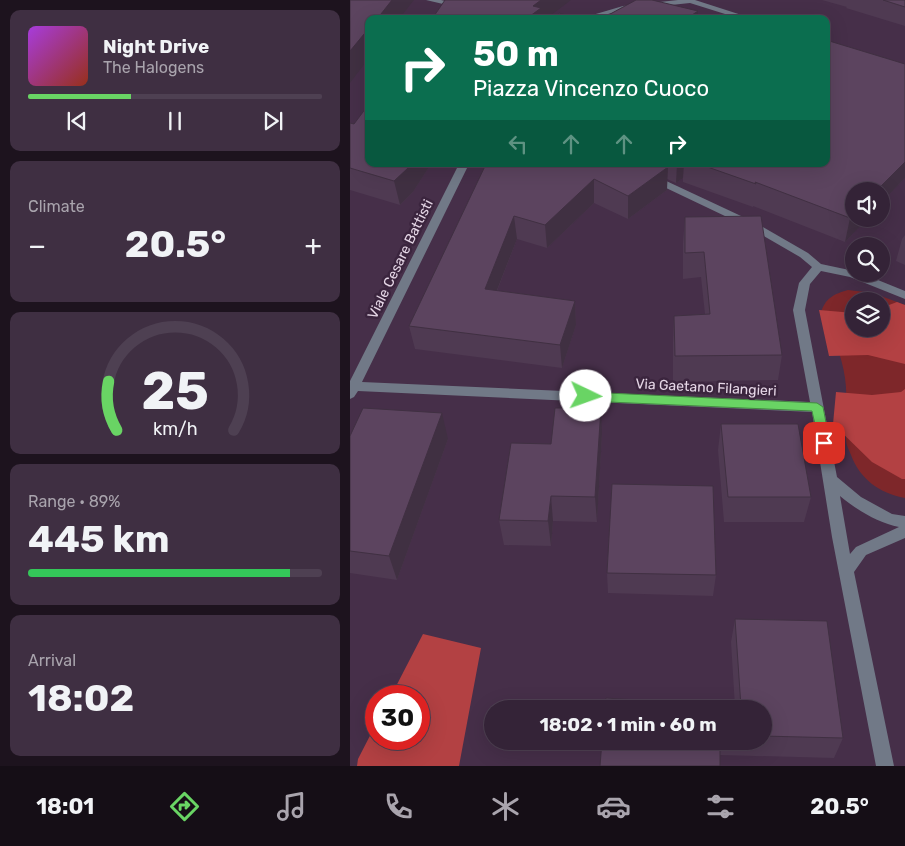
<!DOCTYPE html>
<meta charset="utf-8">
<style>
body{margin:0;font-family:Rubik,sans-serif;background:#3f2f42;color:#f1f3f6;height:100vh;display:flex;flex-direction:column;font-size:19px;white-space:nowrap}
*{box-sizing:border-box;margin:0}
p{font-size:16px;color:#a9a4ad}
.icon{flex:none;width:28px;height:28px;fill:none;stroke:currentColor;stroke-width:2;stroke-linecap:round;stroke-linejoin:round}
.map{position:relative;flex:1;overflow:hidden}
.details{display:flex;flex-direction:column;gap:10px;padding:10px;background:#1d131e;width:350px}
.details>*{flex:none}
.hud{position:absolute;left:15px;top:15px;width:465px;height:152px;border-radius:10px;box-shadow:0 5px 20px #0002,0 0 0 1px #4e4052;background:#0b6e4f;color:#fff;overflow:hidden}
.tools{position:absolute;left:495px;top:182px;display:grid;gap:10px}
.tools a{display:grid;place-items:center;width:45px;height:45px;border-radius:50%;background:#342337;box-shadow:0 5px 20px #0002,0 0 0 1px #4e4052;font-size:25px}
.speed{position:absolute;left:15px;top:685px;display:flex;gap:10px;font-size:25px;font-weight:700;text-align:center}
.speed>*{display:grid;place-content:center;width:65px;height:65px;border-radius:50%;background:#342337;box-shadow:0 5px 20px #0002,0 0 0 1px #4e4052;line-height:1}
.speed .limit{border:8px solid #d22;background:#fff;color:#111}
.pin{position:absolute;display:grid;place-items:center;width:42px;height:42px;color:#fff;margin:-21px;border-radius:10px;box-shadow:0 2px 8px #0006}
.me{position:absolute;width:55px;margin:-28px;rotate:93deg;stroke-linejoin:round;filter:drop-shadow(0 0 4px #0008)}
.turn{display:flex;align-items:center;gap:18px;height:105px;padding:0 25px;font-size:22px}
.turn .icon{width:65px;height:65px;stroke-width:2.5}
.turn b{display:block;font-size:35px;line-height:42px}
.lanes{display:flex;align-items:center;height:48px;padding:0 25px;background:#0003;justify-content:center;gap:25px;direction:ltr}
.lanes .off{opacity:.35}
.big{font-size:38px;font-weight:700;line-height:1.1}
.details .widget{flex:1;display:flex;flex-direction:column;justify-content:center;gap:8px;min-width:0;padding:0 18px;border-radius:10px;background:#3f2f42}
.details .dial{align-items:center;gap:0}
.dial svg{height:130px;overflow:visible;fill:none;stroke:#4e4052;stroke-width:7;stroke-linecap:round;text-anchor:middle}
.dial text{fill:#f1f3f6;stroke:none}
.song{display:flex;align-items:center;gap:15px}
.cover{width:60px;height:60px;border-radius:8px;background:linear-gradient(135deg,hsl(280 70% 55%),hsl(10 70% 35%))}
.played{height:5px;border-radius:2px;background:linear-gradient(90deg,#69d464 35%,#4e4052 35%)}
.keys{display:flex;justify-content:space-around;direction:ltr}
.heat{display:flex;justify-content:space-between;align-items:center;font-size:28px;direction:ltr}
.charge{height:8px;border-radius:4px;background:linear-gradient(90deg,#34c759 89%,#4e4052 0)}
.trip{position:absolute;left:134px;top:700px;width:288px;height:50px;border-radius:25px;background:#342337;box-shadow:0 5px 20px #0002,0 0 0 1px #4e4052;font-weight:700;line-height:50px;text-align:center}
.tabs{display:flex;height:80px;justify-content:space-around;align-items:center;background:#150e16;color:#a9a4ad}
.tabs .icon{width:35px;height:35px}
.tabs .current{color:#69d464}
.tabs b{font-size:22px;color:#f1f3f6}
main{display:flex;flex:1;min-height:0}
.map>svg:first-child{display:block}
</style>
<main>
<section class="details">
<div class="widget">
<div class="song"><i class="cover"></i><div><b>Night Drive</b><p>The Halogens</p></div></div>
<div class="played"></div>
<div class="keys"><svg class="icon" aria-label="previous" viewBox="0 0 24 24"><path d="M18 5L8 12l10 7zM5 5v14"/></svg><svg class="icon" aria-label="pause" viewBox="0 0 24 24"><path d="M8 5v14M16 5v14"/></svg><svg class="icon" aria-label="next" viewBox="0 0 24 24"><path d="M6 5l10 7-10 7zM19 5v14"/></svg></div>
</div>
<div class="widget"><p>Climate</p>
<div class="heat"><a>−</a><b class="big">20.5°</b><a>+</a></div>
</div>
<div class="widget dial"><svg viewBox="0 0 100 80">
<path d="M14 69A42 42 0 1 1 86 69"/>
<path d="M14 69A42 42 0 0 1 9 39" stroke="#69d464"/>
<text x="50" y="56" font-size="32" font-weight="700">25</text>
<text x="50" y="72" font-size="11">km/h</text>
</svg></div>
<div class="widget"><p>Range · 89%</p><b class="big">445 km</b><div class="charge"></div></div>
<div class="widget"><p>Arrival</p><b class="big">18:02</b></div>
</section>
<div class="map">
<svg width="555" height="766" viewBox="0 0 555 766">
<rect width="100%" height="100%" fill="#462f49"/>
<path fill="#7e272a" fill-rule="evenodd" d="M498,290L523,293L555,305V498C529,493 510,479 501,455C499,450 496,445 496,440C495,419 498,399 495,378C492,355 482,333 471,313C475,298 484,294 498,290ZM504,301H531V329H504Z"/>
<g fill="#b34143">
<path d="M547,302L555,305V364L518,355L479,356L469,310L504,313V329H531V308Z"/>
<path d="M555,389V479H552L522,462L483,424L486,392L522,395L551,392Z"/>
<path d="M73,634L131,648L109,766H7L8,759L26,724V739H69V696H41Z"/>
</g>
<g fill="none" stroke-linecap="round" stroke-linejoin="round">
<g fill="#717987" fill-rule="evenodd">
<path d="M76,0H91L114,6L110,8Z"/>
<path d="M328,0H345L404,19H391L340,3L273,10L243,18L239,16L273,6Z"/>
<path d="M109,164H119L12,382L460,402L443,310L449,283L462,267L450,257L398,227L270,166L268,164H280L406,223L458,253L471,264L504,271V274H513L555,291V299L500,277L471,271L460,284L455,310L487,477L511,497L542,514L555,516V538L516,555L504,572L544,766H526L482,537L462,412L8,391L4,397L0,399V381ZM490,496C507,510 528,523 549,527L506,547L500,554Z"/>
</g>
</g>
<g fill="#4f3a52">
<path d="M472,0H555V26L496,8L497,7Z"/>
<path d="M555,64V178L531,203L504,219H517L495,242L403,206V207L333,182V178L326,183L317,179V190L278,219L244,203L197,248L167,239L147,291L225,301L226,325L212,368L65,349L59,326L136,164H476Z"/>
<path d="M0,123L19,164H81L63,192L50,205L0,190Z"/>
<path d="M335,217L432,355L428,380L323,382V342L324,316L355,314L351,277L333,279V243Z"/>
<path d="M555,235V265L546,261L552,239Z"/>
<path d="M371,424L461,497L454,522H374L368,450Z"/>
<path d="M252,434L247,522L203,521L201,546L154,545L149,520L201,444Z"/>
<path d="M0,436L98,439L47,580L0,573Z"/>
<path d="M257,573L366,575L363,596L258,593Z"/>
<path d="M385,619L493,738L484,758L370,755L252,741H412V709L385,707L381,642Z"/>
</g>
<g fill="#403042">
<path d="M42,0H64L49,19H27Z"/>
<path d="M191,0H221L196,19H176L183,6Z"/>
<path d="M348,11L347,19H336Z"/>
<path d="M19,28V58L0,83V51Z"/>
<path d="M555,162V178L531,203V191H526Z"/>
<path d="M61,164H81L63,192L50,205L44,181Z"/>
<path d="M327,164H334L333,178L326,183Z"/>
<path d="M318,167L317,190L278,219V196Z"/>
<path d="M244,179V203L197,248L195,225Z"/>
<path d="M504,215V219H517L495,242L500,218Z"/>
<path d="M164,216L167,239L138,313L135,289Z"/>
<path d="M225,301L226,325L212,368L210,345Z"/>
<path d="M251,408L252,434L247,522L245,497Z"/>
<path d="M92,413L98,439L47,580L39,556Z"/>
<path d="M201,496L203,521L201,546L198,521Z"/>
</g>
<g fill="#5c445f" stroke="#403042">
<path d="M0,0H42L27,19H19V28L0,51Z"/>
<path d="M95,0H191L183,6L191,8L176,19H82Z"/>
<path d="M286,0H302L348,11L336,19H251Z"/>
<path d="M533,0H555V7Z"/>
<path d="M209,13L231,19H206Z"/>
<path d="M476,40L555,64V162L526,191H504V215L500,218L405,182L406,184L349,164H476Z"/>
<path d="M19,104V164H61L58,168L44,181L0,168V123L4,124Z"/>
<path d="M136,164H310L318,167L278,196L244,179L195,225L164,216L135,289L225,301L210,345L59,326Z"/>
<path d="M411,216L432,355L325,356L324,316L360,314L354,252L335,253V217Z"/>
<path d="M13,408L92,413L39,556L0,551V436Z"/>
<path d="M205,408H251L245,497L201,496L198,521L149,520L161,443L201,444Z"/>
<path d="M371,424H448L461,497H378Z"/>
<path d="M262,484L363,486L366,575L257,573Z"/>
<path d="M385,619L477,621L493,738L412,736V709H255L256,698L391,707Z"/>
<path d="M252,741H370V766H250Z"/>
</g>
<path fill="#69d464" stroke="#448a41" d="M236,392L467,403L473,407L480,443L478,447H470L462,411L236,401L230,396Z"/>
<g text-anchor="middle" stroke-width="5" stroke-linejoin="round" paint-order="stroke">
<g font-size="14" fill="#e6d7e7" stroke="#3b253e">
<text transform="translate(50 259) rotate(-64)" y="5">Viale Cesare Battisti</text>
<text transform="translate(356 387) rotate(3)" y="5">Via Gaetano Filangieri</text>
</g>
</g>
</svg>
<div class="tools">
<a><svg class="icon" aria-label="sound" viewBox="0 0 24 24"><path d="M4 9h4l5-4v14l-5-4H4zM17 9q2 3 0 6"/></svg></a>
<a><svg class="icon" aria-label="search" viewBox="0 0 24 24"><circle cx="10" cy="10" r="6"/><path d="M15 15l6 6"/></svg></a>
<a><svg class="icon" aria-label="layers" viewBox="0 0 24 24"><path d="M12 4l9 5-9 5-9-5zM3 14l9 5 9-5"/></svg></a>
</div>
<div class="speed"><div class="limit">30</div></div>
<div class="pin" style="left:474px;top:443px;background:#d93025"><svg class="icon" aria-label="arrive" viewBox="0 0 24 24"><path d="M6 21V4h12l-3 4 3 4H6"/></svg></div>
<svg class="me" style="left:236px;top:396px" viewBox="-20 -20 40 40"><circle r="19" fill="#fff"/><path d="M0-13L10 11 0 6-10 11z" fill="#69d464"/></svg>
<div class="trip">18:02 · 1 min · 60 m</div>
<div class="hud">
<div class="turn"><svg class="icon" aria-label="right" viewBox="0 0 24 24"><path d="M7 20v-9h11M14 6l5 5-5 5"/></svg><div><b>50 m</b>Piazza Vincenzo Cuoco</div></div>
<div class="lanes"><svg class="icon off" aria-label="left" viewBox="0 0 24 24"><path d="M17 20v-9H6M10 6l-5 5 5 5"/></svg><svg class="icon off" aria-label="ahead" viewBox="0 0 24 24"><path d="M12 20V5M6 11l6-6 6 6"/></svg><svg class="icon off" aria-label="ahead" viewBox="0 0 24 24"><path d="M12 20V5M6 11l6-6 6 6"/></svg><svg class="icon" aria-label="right" viewBox="0 0 24 24"><path d="M7 20v-9h11M14 6l5 5-5 5"/></svg></div>
</div>
</div>
</main>
<nav class="tabs">
<b>18:01</b>
<svg class="icon current" aria-label="directions" viewBox="0 0 24 24"><path d="M12 3l9 9-9 9-9-9zM9 14v-3h6M13 9l2 2-2 2"/></svg>
<svg class="icon" aria-label="music" viewBox="0 0 24 24"><path d="M9 18V5l10-2v13"/><circle cx="6" cy="18" r="3"/><circle cx="16" cy="16" r="3"/></svg>
<svg class="icon" aria-label="phone" viewBox="0 0 24 24"><path d="M5 4h4l2 5-3 2q2 4 5 5l2-3 5 2v4C11 20 4 13 5 4z"/></svg>
<svg class="icon" aria-label="climate" viewBox="0 0 24 24"><path d="M12 3v18M4 7l16 10M4 17L20 7"/></svg>
<svg class="icon" aria-label="car" viewBox="0 0 24 24"><path d="M5 17H2v-5l4-1 3-4h7l3 4 3 1v5h-3M9 17h6M6 11h13"/><circle cx="7" cy="17" r="2"/><circle cx="17" cy="17" r="2"/></svg>
<svg class="icon" aria-label="filters" viewBox="0 0 24 24"><path d="M4 7h16M4 17h16"/><circle cx="9" cy="7" r="2"/><circle cx="15" cy="17" r="2"/></svg>
<b>20.5°</b>
</nav>
